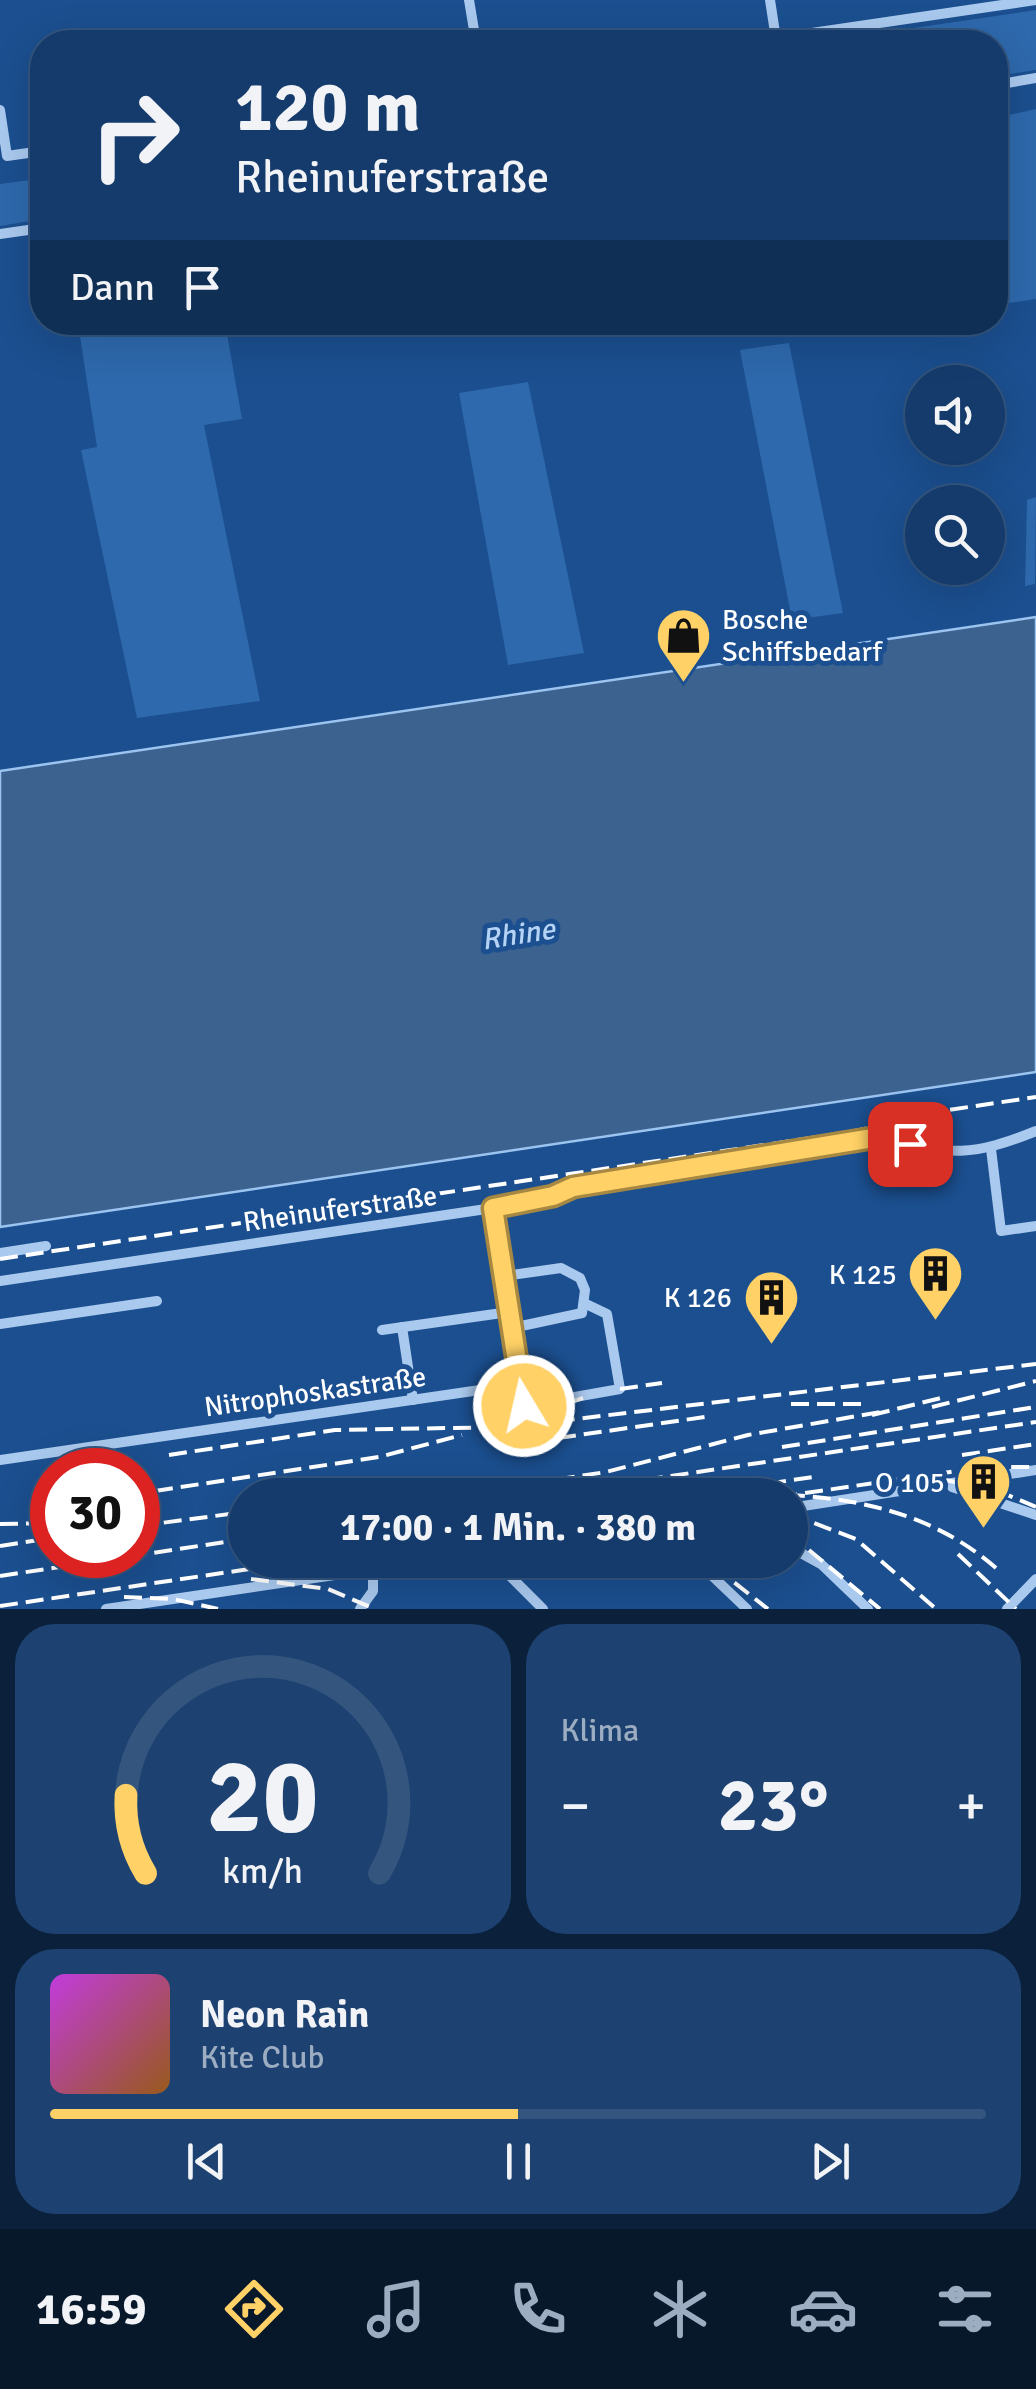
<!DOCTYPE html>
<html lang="de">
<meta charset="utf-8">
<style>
body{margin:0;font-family:Signika,sans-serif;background:#1d4271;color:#f1f3f6;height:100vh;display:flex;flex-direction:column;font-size:38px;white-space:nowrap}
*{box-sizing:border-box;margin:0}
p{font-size:32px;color:#9dadc1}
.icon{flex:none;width:55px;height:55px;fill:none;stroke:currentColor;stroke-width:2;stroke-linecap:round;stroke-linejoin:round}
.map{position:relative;height:1609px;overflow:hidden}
.panel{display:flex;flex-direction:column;gap:15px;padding:15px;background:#0b203b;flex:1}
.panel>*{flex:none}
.banner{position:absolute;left:30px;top:30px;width:978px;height:305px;border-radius:40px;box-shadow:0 10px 40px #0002,0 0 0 2px #33557e;background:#143b6b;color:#f1f3f6;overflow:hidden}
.controls{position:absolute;left:905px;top:365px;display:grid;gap:20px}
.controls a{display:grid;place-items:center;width:100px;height:100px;border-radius:50%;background:#143b6b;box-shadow:0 10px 40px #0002,0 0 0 2px #33557e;font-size:50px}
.speed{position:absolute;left:30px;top:1448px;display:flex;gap:20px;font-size:50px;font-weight:700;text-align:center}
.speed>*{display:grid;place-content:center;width:130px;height:130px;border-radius:50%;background:#143b6b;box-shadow:0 10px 40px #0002,0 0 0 2px #33557e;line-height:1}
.speed .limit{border:15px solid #d22;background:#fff;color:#111}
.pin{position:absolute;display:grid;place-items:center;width:85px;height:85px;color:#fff;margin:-42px;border-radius:20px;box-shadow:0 5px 15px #0006}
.me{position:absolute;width:110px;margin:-55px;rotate:351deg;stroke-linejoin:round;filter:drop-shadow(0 0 8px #0008)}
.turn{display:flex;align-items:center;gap:35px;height:210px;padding:0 40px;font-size:45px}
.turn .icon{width:130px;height:130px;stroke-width:2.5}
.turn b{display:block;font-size:70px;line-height:85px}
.then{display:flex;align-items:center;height:95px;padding:0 40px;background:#0003;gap:20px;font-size:38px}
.big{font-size:75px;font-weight:700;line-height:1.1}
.panel .tile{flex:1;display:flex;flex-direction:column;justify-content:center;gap:15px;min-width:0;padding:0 35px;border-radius:40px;background:#1d4271}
.panel .dial{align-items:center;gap:0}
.dial svg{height:260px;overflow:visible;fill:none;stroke:#33557e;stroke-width:7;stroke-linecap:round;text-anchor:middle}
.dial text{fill:#f1f3f6;stroke:none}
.song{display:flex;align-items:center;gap:30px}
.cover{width:120px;height:120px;border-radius:15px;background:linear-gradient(135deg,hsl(290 70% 55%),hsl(30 70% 35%))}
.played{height:10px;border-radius:5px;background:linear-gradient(90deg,#ffd166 50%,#33557e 50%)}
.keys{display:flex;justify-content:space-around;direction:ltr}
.heat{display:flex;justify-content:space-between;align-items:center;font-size:55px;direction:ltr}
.panel .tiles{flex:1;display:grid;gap:15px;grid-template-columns:1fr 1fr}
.tile:last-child{grid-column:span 2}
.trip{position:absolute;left:228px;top:1478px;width:580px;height:100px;border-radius:50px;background:#143b6b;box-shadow:0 10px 40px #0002,0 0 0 2px #33557e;font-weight:700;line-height:100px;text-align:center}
.tabs{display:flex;height:160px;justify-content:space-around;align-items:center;background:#08182b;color:#9dadc1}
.tabs .icon{width:70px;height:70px}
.tabs .selected{color:#ffd166}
.tabs b{font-size:45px;color:#f1f3f6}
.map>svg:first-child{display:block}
</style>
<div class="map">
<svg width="1036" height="1609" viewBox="0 0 1036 1609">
<rect width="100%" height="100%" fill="#1b4f8f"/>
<g fill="#2e69ad">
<path d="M1036,10V70L995,76V42H818Z"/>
<path d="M1036,109V299L995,305V118Z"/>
<path d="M42,165V219L0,226V184L38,179L37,166Z"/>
<path d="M78,323H225L242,419L204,425L260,701L137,718L81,450L97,447Z"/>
<path d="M789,343L843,613L792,620L740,350Z"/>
<path d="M528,382L584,653L508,665L459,393Z"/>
<path d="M1036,497L1035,584L1025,586L1027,500Z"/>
</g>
<path fill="#3c6290" stroke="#9cc4f0" stroke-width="2.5" d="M1036,617V1072L0,1227V771Z"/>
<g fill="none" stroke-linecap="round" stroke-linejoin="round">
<g stroke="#a9c9ee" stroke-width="10">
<path d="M469,0L476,42"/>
<path d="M770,0L776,39"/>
<path d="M750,42L1036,0"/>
<path d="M995,85L1036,78"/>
<path d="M0,110L7,156L42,151"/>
<path d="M0,234L42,228"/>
<path d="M991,1149L1001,1231L1036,1226"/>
<path d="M0,1253L46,1246"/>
<path d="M504,1276L561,1268L580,1278L585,1290L582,1313L512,1328"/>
<path d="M0,1281L493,1208L553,1196L573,1187L885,1136C949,1157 974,1156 1036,1131"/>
<path d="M0,1324L157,1301"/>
<path d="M402,1327L413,1400"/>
<path d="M382,1330L509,1312"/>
<path d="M521,1384L529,1424"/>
<path d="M524,1406L620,1389L607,1314L586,1304"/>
<path d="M0,1460L521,1384L493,1208"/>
<path d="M952,1487L1036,1515"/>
<path d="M790,1508L1036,1470"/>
<path d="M790,1547L821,1564L868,1609"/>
<path d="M505,1560L507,1573L543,1609"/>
<path d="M702,1560L706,1570L747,1609"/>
<path d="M106,1609L436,1560"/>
<path d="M360,1609L373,1591V1569"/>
<path d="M1007,1609L1036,1579"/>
</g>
<g stroke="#fff" stroke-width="4" stroke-dasharray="18 8" stroke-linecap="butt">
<path d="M0,1259L851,1132L942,1111L1036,1097"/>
<path d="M620,1389L662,1383"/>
<path d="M791,1404H866"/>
<path d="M932,1407L1036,1381"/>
<path d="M549,1410L583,1398"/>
<path d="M872,1415L945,1397"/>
<path d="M558,1438L712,1416"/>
<path d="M782,1447L1036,1407"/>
<path d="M169,1455L335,1430L509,1427L1036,1364"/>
<path d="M962,1455L1036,1444"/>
<path d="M945,1480L996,1490L1036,1507"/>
<path d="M155,1491L379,1457L462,1435"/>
<path d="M454,1495L606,1472L748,1435L886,1411"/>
<path d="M542,1495L1036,1422"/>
<path d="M691,1495L813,1477"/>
<path d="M790,1514L856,1539L936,1609"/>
<path d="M0,1524L52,1523"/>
<path d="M138,1526L245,1512"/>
<path d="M0,1546L52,1538"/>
<path d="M809,1550L880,1609"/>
<path d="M958,1554L1016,1609"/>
<path d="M688,1560L726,1576L768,1609"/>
<path d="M996,1568C937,1517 869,1500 792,1495L985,1467H1036"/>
<path d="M0,1576L245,1539"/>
<path d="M251,1579L328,1589L375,1609"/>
<path d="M124,1597L173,1599L218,1609"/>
<path d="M0,1606L310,1560"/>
</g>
</g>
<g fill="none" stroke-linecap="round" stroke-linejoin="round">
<defs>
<path id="route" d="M524,1406L493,1208L553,1196L573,1187L885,1136L910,1144"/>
</defs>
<use href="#route" stroke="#a68842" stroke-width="25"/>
<use href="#route" stroke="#ffd166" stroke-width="18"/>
</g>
<defs>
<symbol id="shop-pin" viewBox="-11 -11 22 30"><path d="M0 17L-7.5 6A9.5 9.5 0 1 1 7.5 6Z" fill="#ffd166" stroke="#1b4f8f"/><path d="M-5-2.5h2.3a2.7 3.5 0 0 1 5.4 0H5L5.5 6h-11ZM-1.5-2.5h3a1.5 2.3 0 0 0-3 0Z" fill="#111"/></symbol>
<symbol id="building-pin" viewBox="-11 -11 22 30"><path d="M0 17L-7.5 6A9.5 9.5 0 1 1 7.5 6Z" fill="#ffd166" stroke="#1b4f8f"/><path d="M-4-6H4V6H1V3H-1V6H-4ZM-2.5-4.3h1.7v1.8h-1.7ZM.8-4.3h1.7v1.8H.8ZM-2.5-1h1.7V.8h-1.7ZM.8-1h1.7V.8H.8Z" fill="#111"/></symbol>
</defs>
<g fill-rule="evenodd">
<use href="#shop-pin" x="652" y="604" width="63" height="86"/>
<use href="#building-pin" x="904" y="1242" width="63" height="86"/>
<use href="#building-pin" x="740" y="1266" width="63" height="86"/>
<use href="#building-pin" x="952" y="1450" width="63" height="86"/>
</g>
<g text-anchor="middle" stroke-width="10" stroke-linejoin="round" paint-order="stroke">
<g font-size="28" fill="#fff" stroke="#1b4f8f" text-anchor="end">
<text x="722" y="629" text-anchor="start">Bosche<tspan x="722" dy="32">Schiffsbedarf</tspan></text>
<text x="897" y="1284">K 125</text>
<text x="732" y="1307">K 126</text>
<text x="945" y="1492">O 105</text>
</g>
<g font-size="28" fill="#fff" stroke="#1b4f8f">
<text transform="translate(340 1208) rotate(-8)" y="10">Rheinuferstraße</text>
<text transform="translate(315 1391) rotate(-8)" y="10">Nitrophoskastraße</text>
</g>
<g font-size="30" font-style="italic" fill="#b5d3f5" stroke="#1b4f8f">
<text transform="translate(518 934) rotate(-9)" y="10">Rhine</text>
</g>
</g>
</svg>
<div class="controls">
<a><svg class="icon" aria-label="sound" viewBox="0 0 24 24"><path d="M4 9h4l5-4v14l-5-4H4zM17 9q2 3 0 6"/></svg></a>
<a><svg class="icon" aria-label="search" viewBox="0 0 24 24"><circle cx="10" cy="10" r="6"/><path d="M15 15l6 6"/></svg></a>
</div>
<div class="speed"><div class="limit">30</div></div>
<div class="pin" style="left:910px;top:1144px;background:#d93025"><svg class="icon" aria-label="arrive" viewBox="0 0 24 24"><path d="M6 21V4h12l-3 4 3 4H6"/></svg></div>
<svg class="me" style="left:524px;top:1406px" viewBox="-20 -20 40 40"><circle r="17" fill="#ffd166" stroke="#fff" stroke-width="3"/><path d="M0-11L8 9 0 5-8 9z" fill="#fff"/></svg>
<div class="trip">17:00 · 1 Min. · 380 m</div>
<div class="banner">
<div class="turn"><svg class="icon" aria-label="right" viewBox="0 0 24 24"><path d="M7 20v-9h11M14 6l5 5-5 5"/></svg><div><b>120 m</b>Rheinuferstraße</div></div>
<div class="then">Dann<svg class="icon" aria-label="arrive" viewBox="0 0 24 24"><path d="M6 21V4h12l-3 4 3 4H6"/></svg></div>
</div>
</div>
<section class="panel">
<div class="tiles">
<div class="tile dial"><svg viewBox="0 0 100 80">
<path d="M14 69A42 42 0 1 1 86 69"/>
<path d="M14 69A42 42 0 0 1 8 45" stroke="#ffd166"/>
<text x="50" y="56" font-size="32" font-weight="700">20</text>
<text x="50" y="72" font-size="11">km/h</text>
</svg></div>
<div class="tile"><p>Klima</p>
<div class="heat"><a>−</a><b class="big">23°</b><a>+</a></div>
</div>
<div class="tile">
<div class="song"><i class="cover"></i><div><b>Neon Rain</b><p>Kite Club</p></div></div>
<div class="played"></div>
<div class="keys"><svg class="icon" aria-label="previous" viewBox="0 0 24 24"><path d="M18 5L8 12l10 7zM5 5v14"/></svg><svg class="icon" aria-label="pause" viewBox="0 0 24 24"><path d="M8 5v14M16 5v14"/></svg><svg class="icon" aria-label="next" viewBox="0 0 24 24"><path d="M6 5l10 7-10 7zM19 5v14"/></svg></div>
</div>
</div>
</section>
<nav class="tabs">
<b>16:59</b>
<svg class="icon selected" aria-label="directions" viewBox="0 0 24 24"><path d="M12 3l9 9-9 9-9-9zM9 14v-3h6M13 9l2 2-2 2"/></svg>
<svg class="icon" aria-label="music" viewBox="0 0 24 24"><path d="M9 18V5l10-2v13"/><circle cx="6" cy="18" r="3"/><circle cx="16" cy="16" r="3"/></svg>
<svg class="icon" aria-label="phone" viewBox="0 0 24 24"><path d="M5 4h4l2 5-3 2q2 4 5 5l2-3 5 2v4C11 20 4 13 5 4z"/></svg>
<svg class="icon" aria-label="climate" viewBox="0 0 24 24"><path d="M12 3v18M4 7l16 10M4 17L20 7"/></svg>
<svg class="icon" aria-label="car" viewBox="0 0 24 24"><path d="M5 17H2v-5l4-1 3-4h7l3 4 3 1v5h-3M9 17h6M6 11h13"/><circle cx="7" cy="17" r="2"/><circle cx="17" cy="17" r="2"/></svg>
<svg class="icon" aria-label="filters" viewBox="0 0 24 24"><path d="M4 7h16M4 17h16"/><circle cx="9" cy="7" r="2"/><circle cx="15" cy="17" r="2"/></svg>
</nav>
